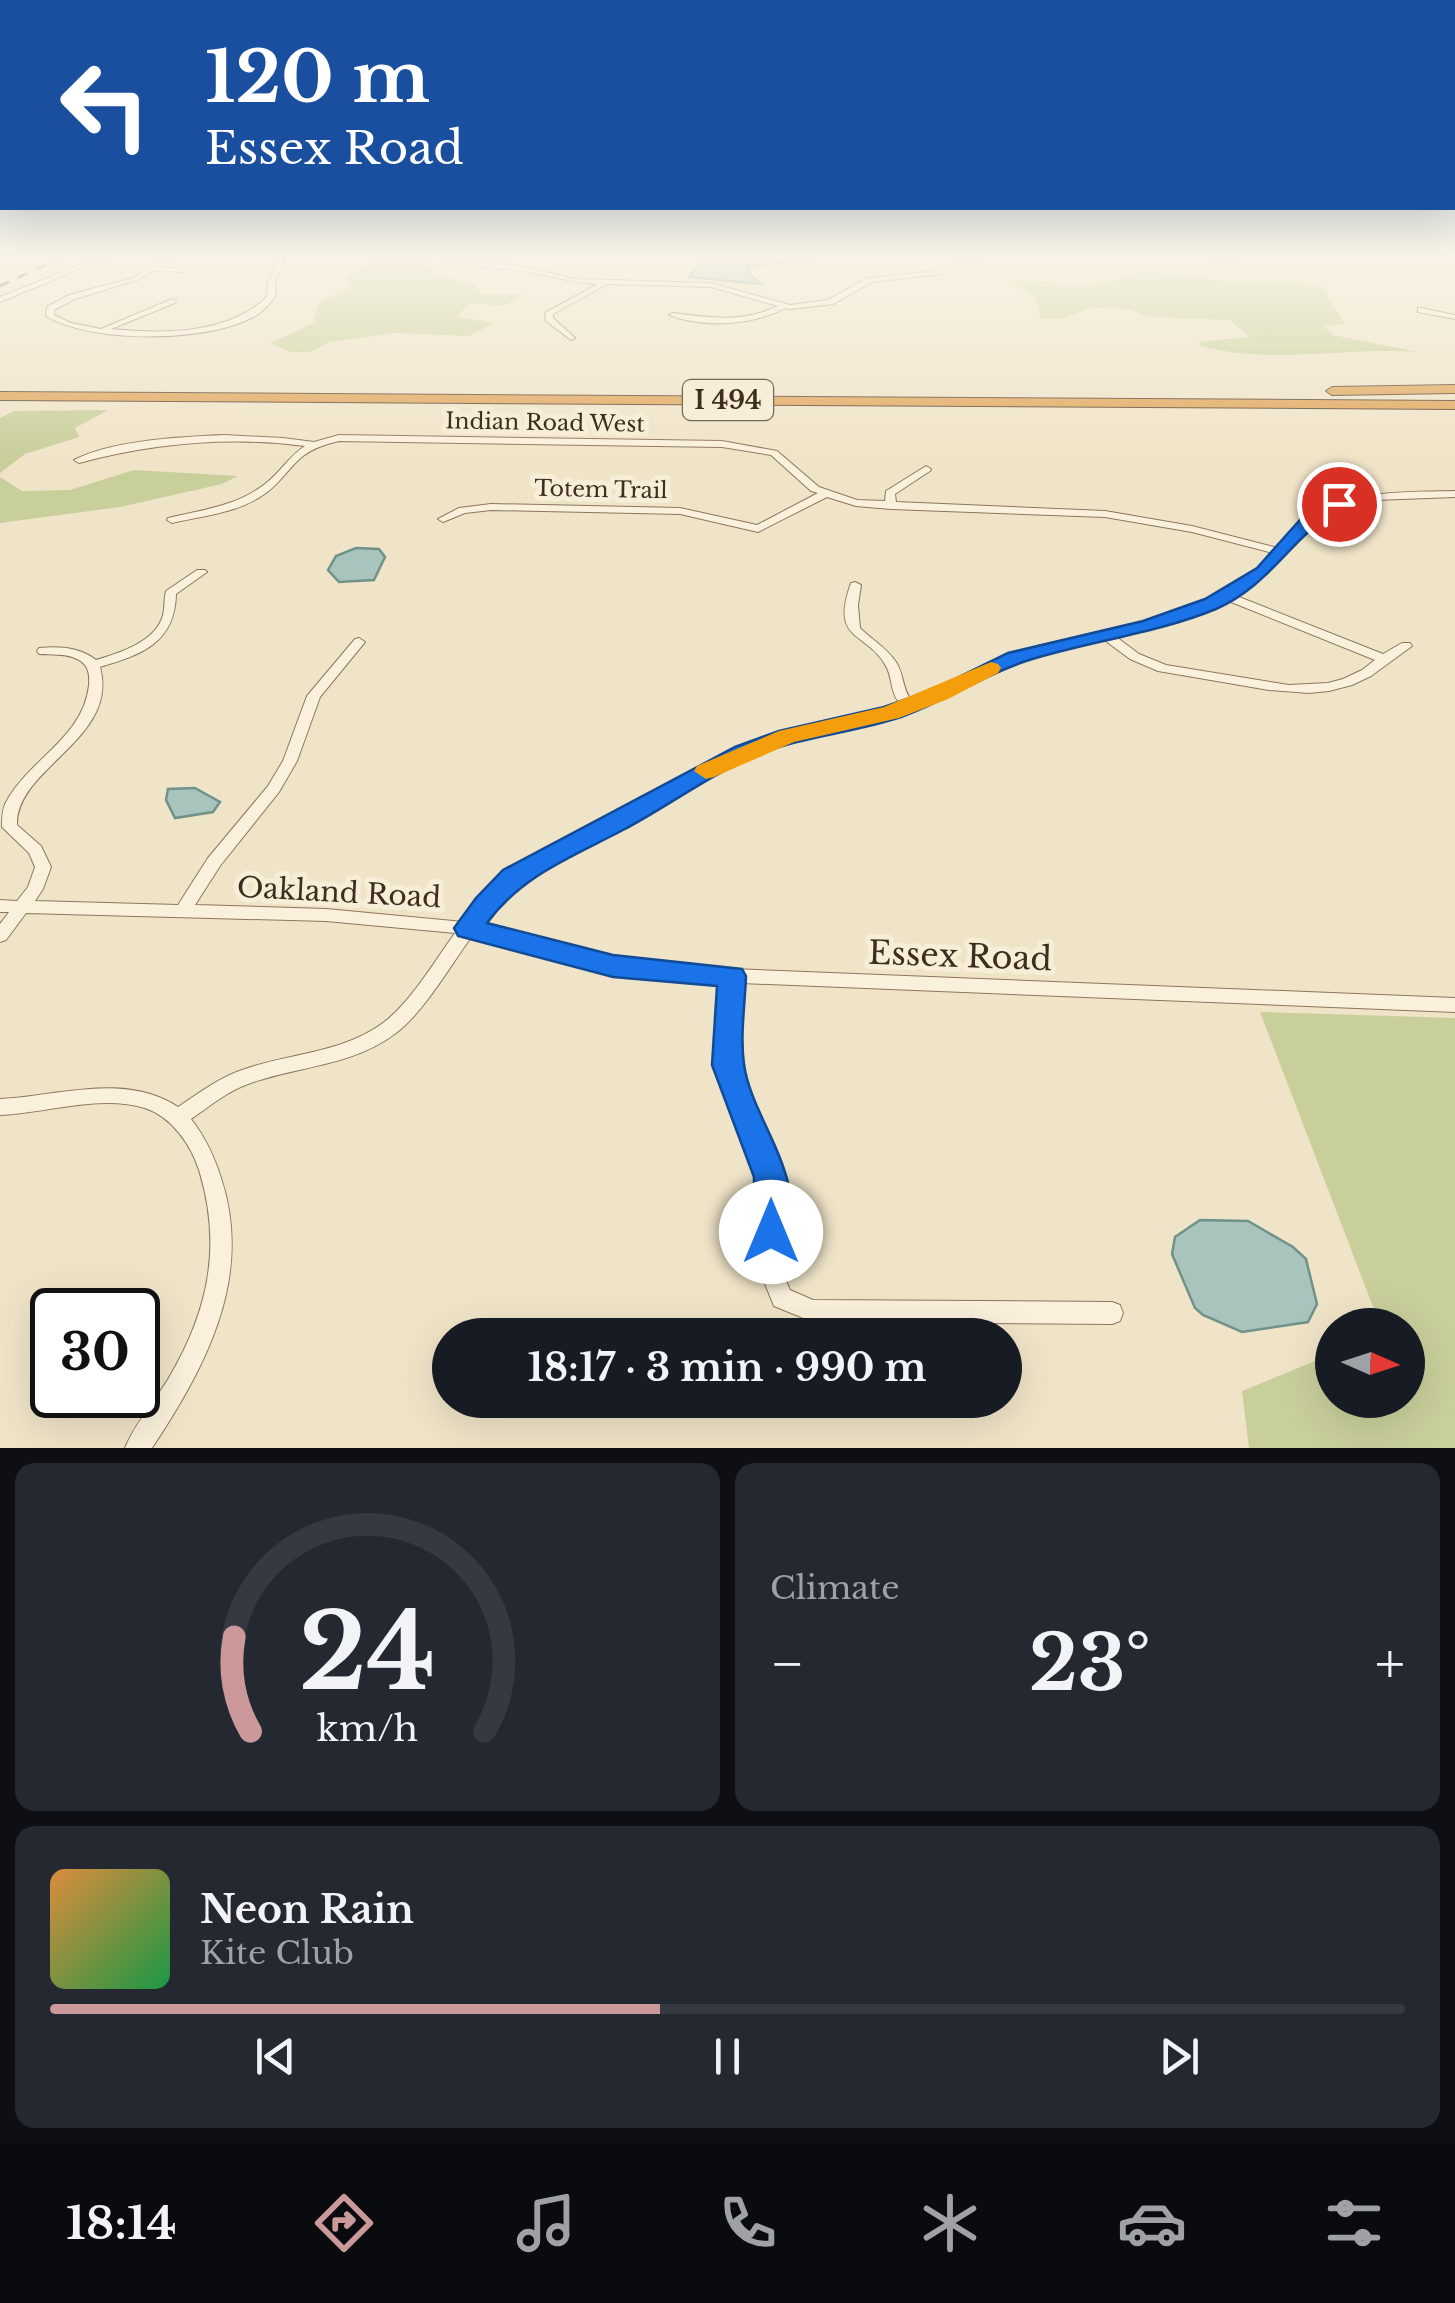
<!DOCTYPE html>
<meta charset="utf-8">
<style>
body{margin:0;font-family:"Libre Baskerville",serif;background:#242831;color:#f1f3f6;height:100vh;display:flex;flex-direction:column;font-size:38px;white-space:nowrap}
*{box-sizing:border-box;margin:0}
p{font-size:32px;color:#9ea1a6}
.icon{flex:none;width:55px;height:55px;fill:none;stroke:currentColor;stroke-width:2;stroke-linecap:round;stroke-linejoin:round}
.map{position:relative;height:1448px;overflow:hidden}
.sheet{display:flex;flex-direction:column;gap:15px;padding:15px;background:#0d0f14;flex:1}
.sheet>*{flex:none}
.hud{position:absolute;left:0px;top:0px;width:1455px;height:210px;box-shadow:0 10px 40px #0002;background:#1a4fa0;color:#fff;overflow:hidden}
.needle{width:65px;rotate:93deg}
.fabs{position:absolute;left:1315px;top:1308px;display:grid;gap:20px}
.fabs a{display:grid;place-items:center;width:110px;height:110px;border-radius:50%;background:#171b24;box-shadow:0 10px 40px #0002;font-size:50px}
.speed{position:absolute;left:30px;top:1288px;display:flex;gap:20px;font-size:50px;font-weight:700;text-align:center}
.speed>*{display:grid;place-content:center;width:130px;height:130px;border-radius:50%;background:#171b24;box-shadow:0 10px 40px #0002;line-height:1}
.speed .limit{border:5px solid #111;border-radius:15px;background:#fff;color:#111}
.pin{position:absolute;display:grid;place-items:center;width:85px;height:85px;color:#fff;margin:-42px;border:5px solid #fff;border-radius:50%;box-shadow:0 2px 10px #0007}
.me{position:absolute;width:110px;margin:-55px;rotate:0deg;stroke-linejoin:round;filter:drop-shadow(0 0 8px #0008)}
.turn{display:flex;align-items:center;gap:35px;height:210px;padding:0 40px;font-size:45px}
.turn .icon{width:130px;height:130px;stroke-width:2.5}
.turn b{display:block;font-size:70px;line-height:85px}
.big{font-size:75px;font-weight:800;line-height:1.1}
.sheet .tile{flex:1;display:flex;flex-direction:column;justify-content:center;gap:15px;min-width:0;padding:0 35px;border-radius:20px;background:#242831}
.sheet .dial{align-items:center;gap:0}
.dial svg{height:260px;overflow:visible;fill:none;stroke:#363941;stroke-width:7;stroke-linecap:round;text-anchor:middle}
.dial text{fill:#f1f3f6;stroke:none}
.song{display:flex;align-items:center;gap:30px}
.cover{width:120px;height:120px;border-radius:15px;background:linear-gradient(135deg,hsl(30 70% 55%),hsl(140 70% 35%))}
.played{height:10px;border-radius:5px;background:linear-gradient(90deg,#cc999b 45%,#363941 45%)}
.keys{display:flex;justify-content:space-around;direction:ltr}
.heat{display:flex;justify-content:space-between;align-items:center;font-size:55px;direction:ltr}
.sheet .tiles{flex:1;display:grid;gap:15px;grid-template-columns:1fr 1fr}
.tile:last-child{grid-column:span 2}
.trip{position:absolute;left:432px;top:1318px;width:590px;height:100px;border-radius:50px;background:#171b24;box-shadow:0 10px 40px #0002;font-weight:800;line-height:100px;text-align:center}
.dock{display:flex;height:160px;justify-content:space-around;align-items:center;background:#090b0e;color:#9ea1a6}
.dock .icon{width:70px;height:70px}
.dock .active{color:#cc999b}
.dock b{font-size:45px;color:#f1f3f6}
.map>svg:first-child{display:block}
</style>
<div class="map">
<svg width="1455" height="1448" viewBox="0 0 1455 1448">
<rect width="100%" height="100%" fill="#f0e4c8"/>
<g fill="#c9cf9b">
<path d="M386,255H421L435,274L476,285L480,294L526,295C519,297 509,304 502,305C483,307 470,296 458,317L494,323L469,336L395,333L329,342L311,352H290L271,343L313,323L319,302L351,288L346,276Z"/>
<path d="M1145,271L1229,281H1299L1323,287L1345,324L1324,326L1333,335L1418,352C1344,347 1272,365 1200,346L1199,342L1249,337L1230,320L1149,317L1127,309L1092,308L1061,319L1040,318L1036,298L1016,286L1014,279C1070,285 1090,290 1145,271Z"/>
<path d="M108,410L75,428L79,437L25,454L0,473V418L14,411Z"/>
<path d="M134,470L238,476L222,484L120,507L0,523V477L22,491L70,490Z"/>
<path d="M1260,1012L1455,1018V1448H1249L1242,1391L1332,1354V1400H1408V1325H1380Z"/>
</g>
<g fill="#a9c4bc" stroke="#6f938a" stroke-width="2.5">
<path d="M713,255H796L807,260L748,267L749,274L761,284L689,277L703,259Z"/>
<path d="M356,548L379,549L385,557L374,580L339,582L328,570L336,556Z"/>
<path d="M195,788L220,802L213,812L175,818L166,800L168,789Z"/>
<path d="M1200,1220L1248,1221L1293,1247L1306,1259L1317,1304L1308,1322L1242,1332L1203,1315L1195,1308L1172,1254L1175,1237Z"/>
</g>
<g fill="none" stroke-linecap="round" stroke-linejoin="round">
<defs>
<g id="minor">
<path d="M105,255H113L0,302V297Z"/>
<path d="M172,255H180L160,267L185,269L187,272L154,271L137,280L75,299L54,310V315L71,323L101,329L172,299L176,301L175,303L111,329C163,334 227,335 267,297L268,283L278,263L279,255H285C285,266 277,273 275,284C274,293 279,290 273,299C270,304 262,311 257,315C212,343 91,344 46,316L47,307L69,295L133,278Z"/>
<path d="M436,255L524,267L575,279L711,283L790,305L828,300L867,278L937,271L977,255H986L940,274L872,282L833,304L790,309L785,308C751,326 704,328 669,315L673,313C709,318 744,323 778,306L711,287L607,284L553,314V318L575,338L571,340L546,321L545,313L598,284C571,283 547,274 520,271C492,267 461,268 436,255Z"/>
<path d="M1204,255H1238L1235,257H1207Z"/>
<path d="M1421,308L1455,315V319L1418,312V308Z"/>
<path d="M224,435L283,438L314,442L339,435L722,441L777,451L819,487L857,500L885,501L886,491L926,466L931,469L930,471L895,494L896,502L1105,511L1192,526L1278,548C1286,538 1294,526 1304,518C1337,490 1413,492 1455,491V497L1375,500L1332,510L1312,522L1267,574L1234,595L1383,654L1402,643H1410L1412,646L1371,676L1352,685L1329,691L1309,693L1269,690L1158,671L1130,659L1103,639L1045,652L896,716L791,739L749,755L518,881L492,908L479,926L613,959L732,969L1455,998V1012L741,983L737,1065L781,1177V1269L790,1290L813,1300L1112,1302L1120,1305L1123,1313L1120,1321L1112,1324L813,1322L774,1306L759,1269L761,1177L719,1065L723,982L613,973L472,936C450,966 424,1012 396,1033C353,1066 299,1066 251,1083C229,1090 210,1106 191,1119C206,1138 215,1158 222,1181C253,1279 205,1368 152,1448H125C135,1423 156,1400 170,1376C209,1309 222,1245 199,1170C191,1145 172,1117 145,1108C100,1094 46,1113 0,1115V1099C58,1096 125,1072 178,1107C199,1093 220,1077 245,1069C291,1053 342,1053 383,1023C411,1002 434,962 455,933L326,921L26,913L6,940L0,942V924L9,912H0V900L17,901L28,887L35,867L29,853L2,827C2,819 2,812 5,804C28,759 83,739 89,685C90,673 88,664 77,659C65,653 51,655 39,654L37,651L39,648C58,646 80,647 96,660C119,653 156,642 163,615C165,607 164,598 166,591L197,570H205L207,572L176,594C175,643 141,655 100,667C120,739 15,768 17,825L41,846L51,867L43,889L35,901L178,905L208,858L268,786L283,761L307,696L355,639L359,638L365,642L320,697L297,761L279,792L220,866L195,905L326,909L464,922L480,900L506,873L739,749L782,733L887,710L900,704C890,691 893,682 887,668C868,630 829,644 851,583L855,582L861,585L858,605L860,628C872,640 886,647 896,662C904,674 902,688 911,700L1037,646L1146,622L1208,600L1259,570L1273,553L1192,532L1105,517L891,509L856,506L827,497L758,532L680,514L491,510L465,513L443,522L438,519L459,508L491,504L680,508L757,525L818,493L811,491L771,455L722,447L339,441C326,444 313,448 303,456C288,468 279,485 263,495C237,513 202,516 172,523L167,520L168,518C202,510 237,506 265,484C280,473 289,456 305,446C228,436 154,443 79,463L74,460C112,440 181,437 224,435ZM1226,600L1375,660L1362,670L1343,679L1328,683L1289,685L1166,665L1139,654L1115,636C1152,628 1194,619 1226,600Z"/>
</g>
<g id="highway">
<path d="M1455,385V393L1332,395L1326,391L1332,387Z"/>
<path d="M0,392L1455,401V409L0,400Z"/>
</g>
</defs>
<use href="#minor" stroke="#8d765c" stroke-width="2"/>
<use href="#highway" stroke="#5b4430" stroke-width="2"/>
<use href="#minor" fill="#faf1dc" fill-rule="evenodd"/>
<use href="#highway" fill="#e0a458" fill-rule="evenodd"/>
<path stroke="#3d2e20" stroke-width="2.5" stroke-dasharray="10 10" stroke-linecap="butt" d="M0,286L67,255"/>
</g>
<linearGradient id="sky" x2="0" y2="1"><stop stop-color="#8fbad6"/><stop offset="0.56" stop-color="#f8f3e6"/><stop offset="1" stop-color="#f8f3e6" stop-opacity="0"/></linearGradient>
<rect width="1455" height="458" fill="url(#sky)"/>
<path fill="#1a73e8" stroke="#114b97" stroke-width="2.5" d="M1339,499L1348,504L1345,507C1293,531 1274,584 1216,609C1155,634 1089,641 1026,661C983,675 944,702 901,717C853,733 802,736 755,756C709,775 667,807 623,830C572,857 522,875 487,923L613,955L742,969L746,976C745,1004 740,1036 744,1064C751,1120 812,1180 784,1244L771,1249L759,1244L754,1232V1177L712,1065L717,986L613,977L458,936L454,928L476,898L503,870L735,747L779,731L884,707L932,690L1008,653L1143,621L1205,599L1257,568L1307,512Z"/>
<path fill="#f59e0b" d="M991,662L998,664L1001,668L998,673L948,699L899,718L794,742L714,777L706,779L694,771L697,766L779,731L884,707Z"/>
<g text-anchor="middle" stroke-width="10" stroke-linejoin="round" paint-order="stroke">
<g font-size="22" fill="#3d2e20" stroke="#f7eed8">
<text transform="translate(545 422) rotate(1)" y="8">Indian Road West</text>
<text transform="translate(601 489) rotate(1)" y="8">Totem Trail</text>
</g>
<rect fill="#f7eed8" stroke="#756857" stroke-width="2.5" x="683" y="380" width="90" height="40" rx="8"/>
<g font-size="25" font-weight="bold" fill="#3d2e20">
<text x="728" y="409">I 494</text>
</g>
<g font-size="28" fill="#3d2e20" stroke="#f7eed8">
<text transform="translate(339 892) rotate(3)" y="10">Oakland Road</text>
</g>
<g font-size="32" fill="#3d2e20" stroke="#f7eed8">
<text transform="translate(960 956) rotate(2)" y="11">Essex Road</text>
</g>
</g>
</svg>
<div class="fabs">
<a><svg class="needle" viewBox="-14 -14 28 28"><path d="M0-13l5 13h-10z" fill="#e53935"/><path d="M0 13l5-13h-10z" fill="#9ea1a6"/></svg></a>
</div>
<div class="speed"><div class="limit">30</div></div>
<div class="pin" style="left:1339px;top:504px;background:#d93025"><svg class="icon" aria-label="arrive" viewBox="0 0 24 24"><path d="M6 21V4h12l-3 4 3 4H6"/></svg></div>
<svg class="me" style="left:771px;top:1232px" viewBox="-20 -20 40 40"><circle r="19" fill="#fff"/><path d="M0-13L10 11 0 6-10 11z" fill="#1a73e8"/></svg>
<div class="trip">18:17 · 3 min · 990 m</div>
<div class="hud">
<div class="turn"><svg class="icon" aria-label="left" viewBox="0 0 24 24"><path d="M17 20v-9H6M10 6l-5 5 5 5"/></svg><div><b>120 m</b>Essex Road</div></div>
</div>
</div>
<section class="sheet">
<div class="tiles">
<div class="tile dial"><svg viewBox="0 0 100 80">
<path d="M14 69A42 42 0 1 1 86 69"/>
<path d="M14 69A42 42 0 0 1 9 40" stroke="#cc999b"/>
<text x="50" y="56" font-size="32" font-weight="700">24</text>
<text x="50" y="72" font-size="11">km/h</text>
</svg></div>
<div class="tile"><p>Climate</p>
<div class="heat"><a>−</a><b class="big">23°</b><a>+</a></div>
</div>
<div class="tile">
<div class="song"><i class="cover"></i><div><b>Neon Rain</b><p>Kite Club</p></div></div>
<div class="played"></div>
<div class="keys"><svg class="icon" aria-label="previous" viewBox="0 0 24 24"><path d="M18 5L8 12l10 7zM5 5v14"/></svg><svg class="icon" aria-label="pause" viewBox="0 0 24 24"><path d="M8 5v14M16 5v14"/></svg><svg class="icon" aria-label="next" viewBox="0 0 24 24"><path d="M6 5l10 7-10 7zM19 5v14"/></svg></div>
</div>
</div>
</section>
<nav class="dock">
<b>18:14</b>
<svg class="icon active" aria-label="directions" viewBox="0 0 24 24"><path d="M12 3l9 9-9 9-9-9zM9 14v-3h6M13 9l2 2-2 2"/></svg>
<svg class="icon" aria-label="music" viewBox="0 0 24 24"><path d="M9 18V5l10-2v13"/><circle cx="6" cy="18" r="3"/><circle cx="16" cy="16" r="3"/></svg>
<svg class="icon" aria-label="phone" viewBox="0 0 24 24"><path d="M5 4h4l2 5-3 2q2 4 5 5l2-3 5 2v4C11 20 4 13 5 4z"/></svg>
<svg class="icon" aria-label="climate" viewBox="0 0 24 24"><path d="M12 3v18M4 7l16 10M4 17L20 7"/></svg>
<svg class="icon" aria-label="car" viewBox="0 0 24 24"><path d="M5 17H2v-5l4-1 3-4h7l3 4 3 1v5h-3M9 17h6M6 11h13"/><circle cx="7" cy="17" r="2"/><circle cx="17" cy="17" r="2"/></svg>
<svg class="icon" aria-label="filters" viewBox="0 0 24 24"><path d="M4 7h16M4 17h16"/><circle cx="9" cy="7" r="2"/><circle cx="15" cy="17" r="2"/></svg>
</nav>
